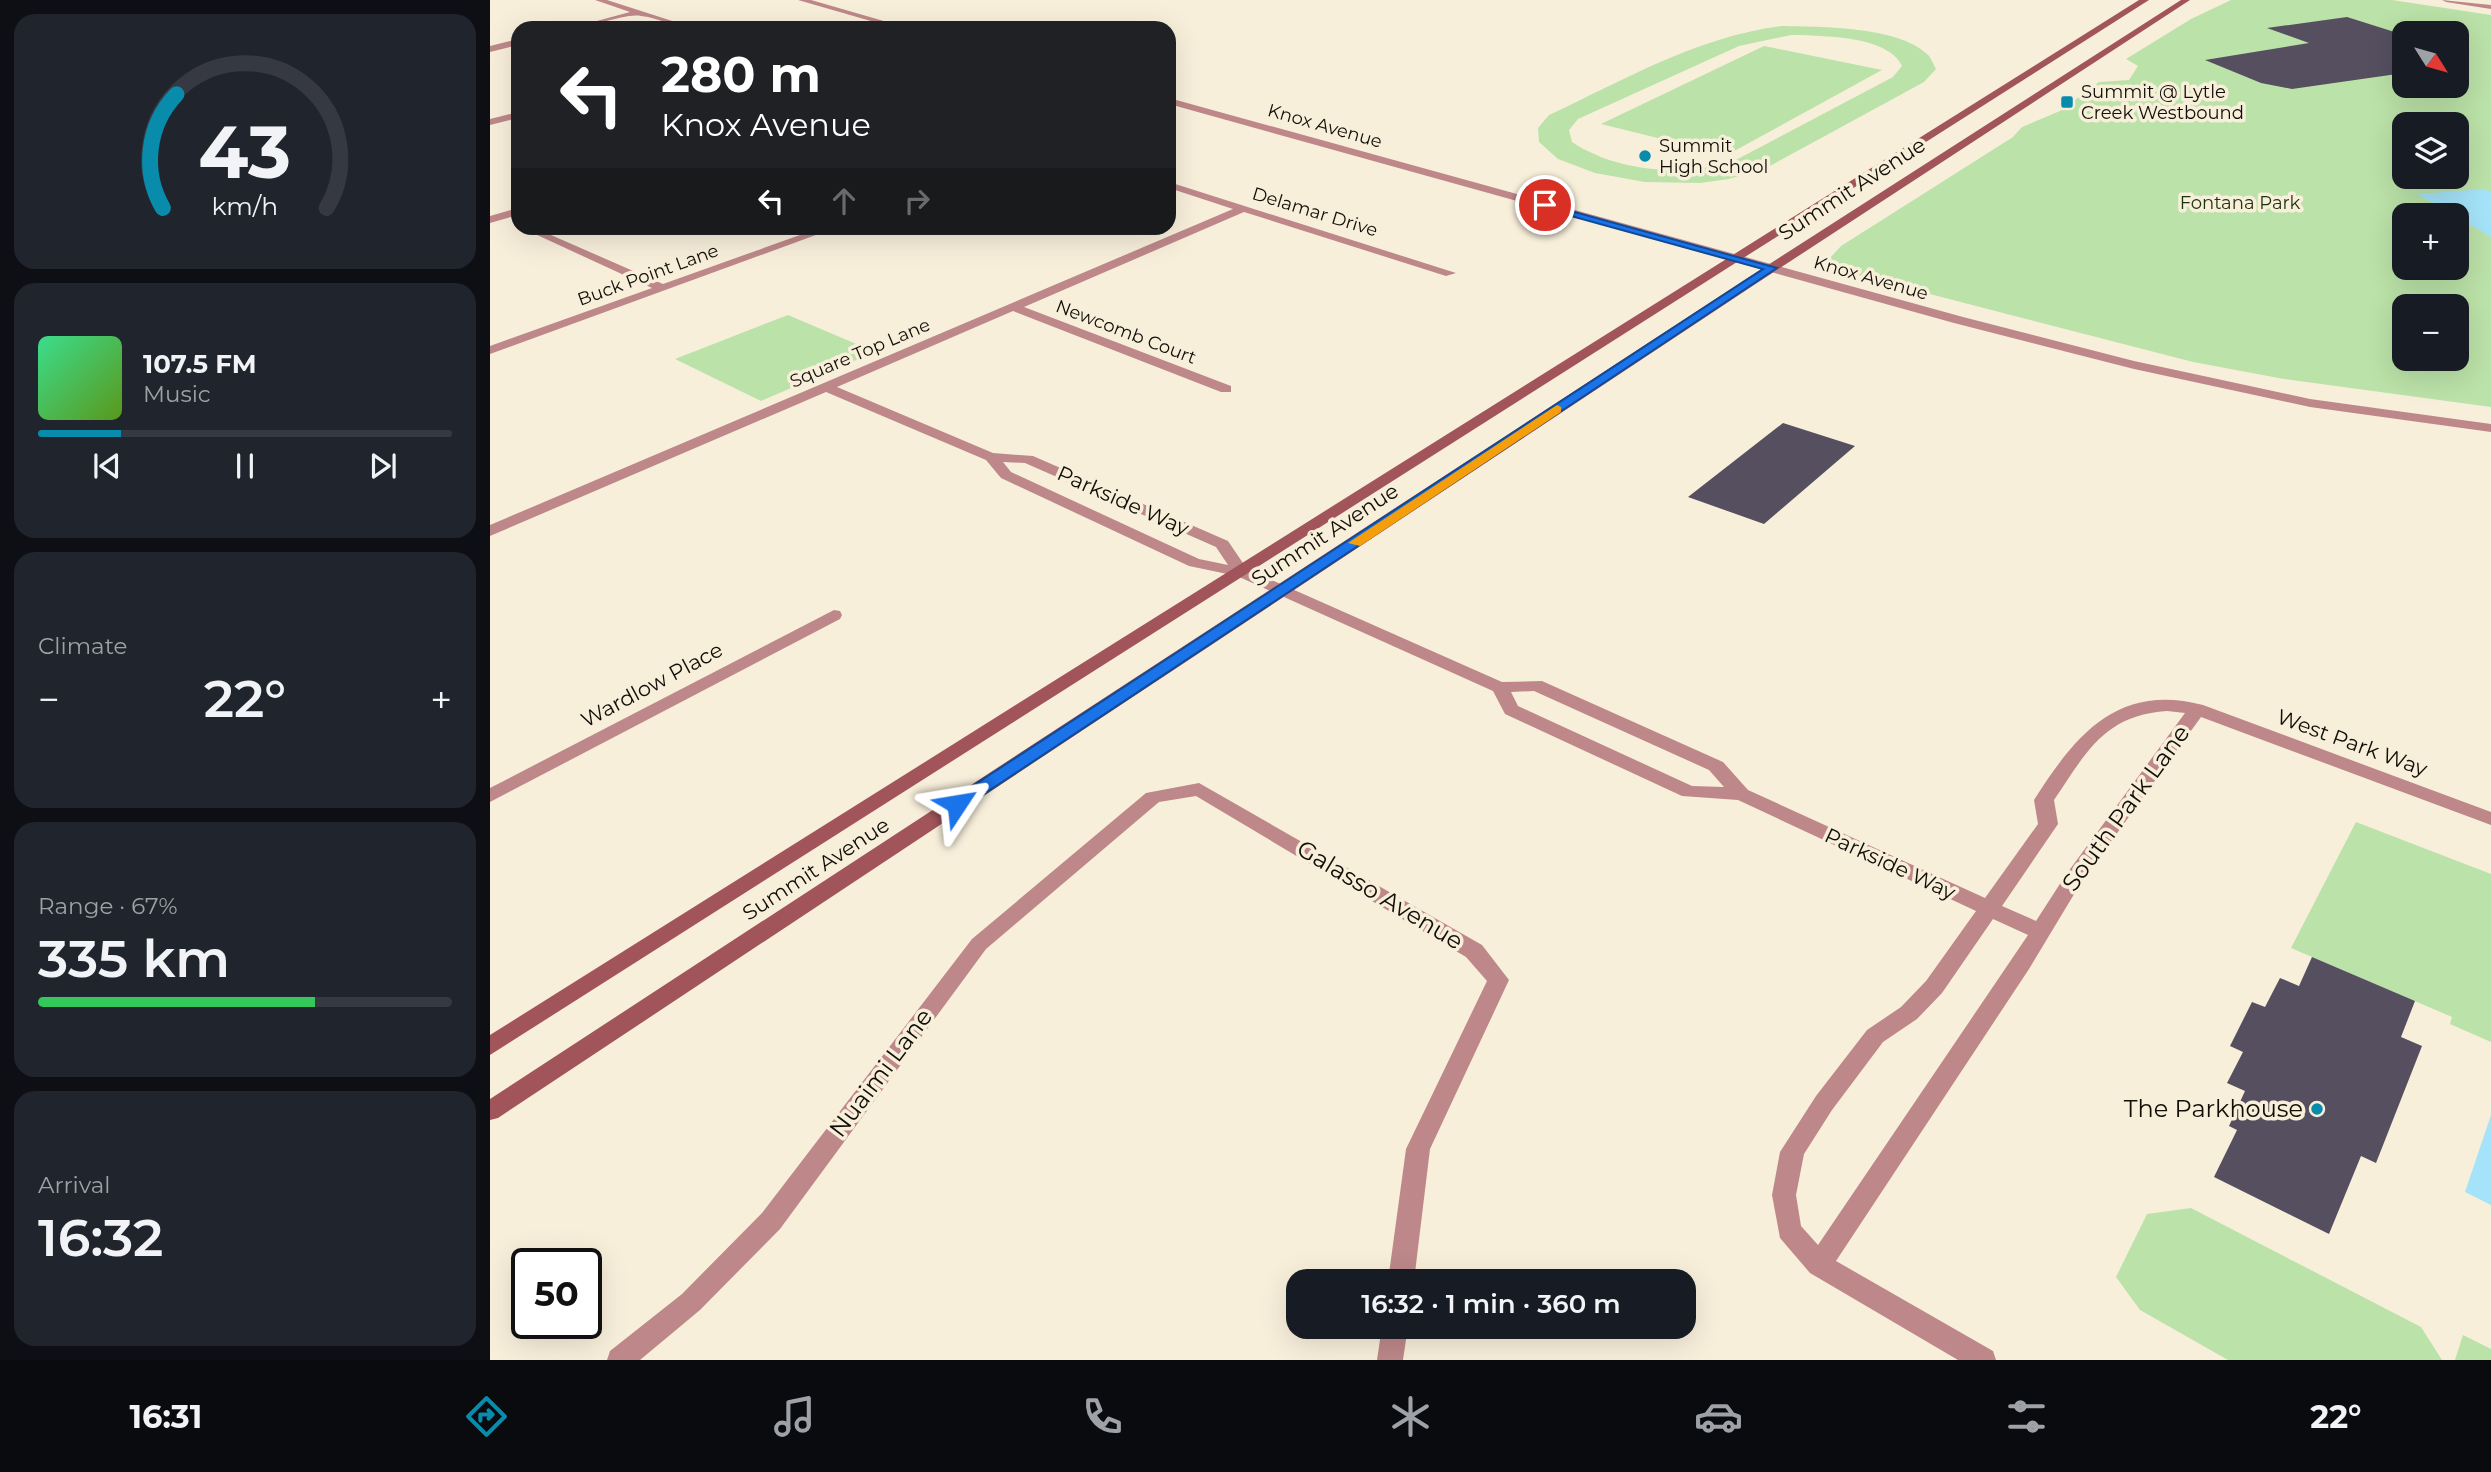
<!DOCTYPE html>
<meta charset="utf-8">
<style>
body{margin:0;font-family:Montserrat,sans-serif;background:#20242c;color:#f1f3f6;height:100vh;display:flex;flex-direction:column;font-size:26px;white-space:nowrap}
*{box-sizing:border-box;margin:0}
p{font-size:23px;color:#9ea1a6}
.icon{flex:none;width:38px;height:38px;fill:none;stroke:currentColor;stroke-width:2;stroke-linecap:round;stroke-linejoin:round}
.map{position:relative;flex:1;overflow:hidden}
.panel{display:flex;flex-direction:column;gap:14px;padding:14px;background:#0d0f14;width:490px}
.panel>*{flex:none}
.guide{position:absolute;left:21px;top:21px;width:665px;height:214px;border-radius:21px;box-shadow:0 7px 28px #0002;background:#202124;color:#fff;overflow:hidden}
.needle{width:46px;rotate:127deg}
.tools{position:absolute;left:1902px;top:21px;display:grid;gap:14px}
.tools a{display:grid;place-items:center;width:77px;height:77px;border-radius:14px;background:#171b24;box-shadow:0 7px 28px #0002;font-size:35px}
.speed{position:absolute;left:21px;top:1248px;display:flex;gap:14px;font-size:35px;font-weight:700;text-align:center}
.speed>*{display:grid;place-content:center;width:91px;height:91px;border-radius:50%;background:#171b24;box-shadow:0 7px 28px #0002;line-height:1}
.speed .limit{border:4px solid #111;border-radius:10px;background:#fff;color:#111}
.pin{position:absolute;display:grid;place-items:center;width:60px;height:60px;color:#fff;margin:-30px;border:4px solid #fff;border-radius:50%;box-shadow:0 2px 7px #0007}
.me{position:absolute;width:77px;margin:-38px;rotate:57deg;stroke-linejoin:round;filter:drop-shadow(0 0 5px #0008)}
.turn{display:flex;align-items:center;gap:24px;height:147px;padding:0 35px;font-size:32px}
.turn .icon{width:91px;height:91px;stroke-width:2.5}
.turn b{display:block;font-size:49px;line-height:60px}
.lanes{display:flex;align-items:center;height:66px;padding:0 35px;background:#0003;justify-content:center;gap:35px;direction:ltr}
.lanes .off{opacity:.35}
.big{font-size:52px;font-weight:600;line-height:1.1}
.panel .widget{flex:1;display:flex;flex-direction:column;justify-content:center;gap:10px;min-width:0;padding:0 24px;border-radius:21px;background:#20242c}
.panel .dial{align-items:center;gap:0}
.dial svg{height:182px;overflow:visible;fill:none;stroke:#363941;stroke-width:7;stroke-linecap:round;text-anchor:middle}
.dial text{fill:#f1f3f6;stroke:none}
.song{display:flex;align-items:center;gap:21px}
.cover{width:84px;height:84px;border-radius:10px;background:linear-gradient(135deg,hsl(150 70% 55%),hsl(90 70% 35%))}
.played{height:7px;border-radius:4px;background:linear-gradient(90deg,#098bab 20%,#363941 20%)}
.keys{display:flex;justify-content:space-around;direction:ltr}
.heat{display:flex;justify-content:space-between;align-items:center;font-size:38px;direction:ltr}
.charge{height:10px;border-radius:5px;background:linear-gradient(90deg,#34c759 67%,#363941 0)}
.trip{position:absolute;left:796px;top:1269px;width:410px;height:70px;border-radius:21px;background:#171b24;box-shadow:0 7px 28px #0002;font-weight:600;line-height:70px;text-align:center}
.dock{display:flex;height:112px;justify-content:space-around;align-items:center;background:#090b0e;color:#9ea1a6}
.dock .icon{width:49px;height:49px}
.dock .active{color:#098bab}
.dock b{font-size:32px;color:#f1f3f6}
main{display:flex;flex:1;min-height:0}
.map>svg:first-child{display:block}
</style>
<main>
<section class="panel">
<div class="widget dial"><svg viewBox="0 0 100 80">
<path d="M14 69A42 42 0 1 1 86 69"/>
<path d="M14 69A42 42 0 0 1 20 19" stroke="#098bab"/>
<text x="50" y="56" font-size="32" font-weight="700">43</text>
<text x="50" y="72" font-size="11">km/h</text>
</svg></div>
<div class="widget">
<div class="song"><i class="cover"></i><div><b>107.5 FM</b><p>Music</p></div></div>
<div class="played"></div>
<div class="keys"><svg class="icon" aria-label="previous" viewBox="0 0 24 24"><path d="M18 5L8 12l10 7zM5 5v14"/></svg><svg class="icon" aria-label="pause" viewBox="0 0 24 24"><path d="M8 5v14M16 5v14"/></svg><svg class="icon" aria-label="next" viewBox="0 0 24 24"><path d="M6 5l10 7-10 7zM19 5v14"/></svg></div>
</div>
<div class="widget"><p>Climate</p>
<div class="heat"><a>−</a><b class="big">22°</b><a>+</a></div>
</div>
<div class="widget"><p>Range · 67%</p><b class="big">335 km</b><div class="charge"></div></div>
<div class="widget"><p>Arrival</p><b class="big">16:32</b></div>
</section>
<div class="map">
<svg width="2001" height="1360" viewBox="0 0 2001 1360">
<rect width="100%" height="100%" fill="#f8efdb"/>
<g fill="#bbe2a8" fill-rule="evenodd">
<path d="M1741,0H1902L2001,15V407L1794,379L1703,362L1378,278L1343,267L1338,260L1351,246L1523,137L1532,127L1570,111L1609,82L1639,80L1648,66L1636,59L1701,19ZM1914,33H1967V86H1914ZM1914,124H1967V177H1914ZM1914,215H1967V268H1914ZM1914,306H1967V359H1914Z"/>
<path d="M1292,26C1331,27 1407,26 1437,54C1441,57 1443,64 1446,69L1434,82L1276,168L1239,179L1210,183L1155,182L1105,173L1068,159L1049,142L1048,128L1059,115C1134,80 1209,36 1292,26ZM1301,35C1331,36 1398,35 1412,66L1403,77L1244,161C1193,177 1127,172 1082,142L1079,130L1088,119L1249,46Z"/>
<path d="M1274,46L1392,70L1237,155L1111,124Z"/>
<path d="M298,315L385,352L271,401L185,359Z"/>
<path d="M1866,822L2001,874V1042L1960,1024L1962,1017L1801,948Z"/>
<path d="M1701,1208L1931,1327L1952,1360H1738L1650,1310L1626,1277L1657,1214Z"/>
<path d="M1973,1335L2001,1349V1360H1965Z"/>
</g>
<g fill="#a4e3f9">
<path d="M1995,189L2001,192V237L1927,194Z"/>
<path d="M2001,1115V1205L1975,1192Z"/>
</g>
<g fill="#564f60">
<path d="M1857,17L1914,35V73L1802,89L1771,83L1715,60L1819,43L1777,28Z"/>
<path d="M1293,423L1365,446L1274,524L1198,497Z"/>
<path d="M1822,957L1925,1001L1911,1037L1932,1046L1886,1163L1871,1156L1839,1234L1724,1177L1747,1130L1739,1126L1755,1091L1737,1083L1753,1052L1740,1046L1762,1002L1775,1007L1790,978L1809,986Z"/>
</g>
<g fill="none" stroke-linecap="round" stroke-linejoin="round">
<g fill="#be888a" fill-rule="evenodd">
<path d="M105,0H117L204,28C185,28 170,18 151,16C134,13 102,28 81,28L140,12Z"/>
<path d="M28,39V45L0,52V46Z"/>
<path d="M28,112V118L0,125V119Z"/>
<path d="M679,182L966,273L956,276L754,212L534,307L741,386V392H731L523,311L347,387L503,453L543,456L738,541L757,569L1012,682L1052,681L1233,762L1258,790L1495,898L1548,824L1544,800C1586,734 1628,683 1713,705L2001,812V825L1711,717L1589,886L1539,969L1346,1261L1503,1351L1506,1360H1468L1320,1273L1290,1238L1282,1195L1290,1152L1326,1096L1377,1030L1411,1007L1436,981L1486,911L1248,800L1192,796L1015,714L1003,691L747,576L699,566L511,478L496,460L336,392L0,536V525L743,209L679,188ZM513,462L535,463L726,547L738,565L709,559L521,472ZM1044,691L1219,770L1234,787L1202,786L1028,706L1021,692ZM1677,711L1695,713L1575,876L1546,921L1512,906L1568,824L1564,800C1596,753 1614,715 1677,711ZM1503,919L1538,935L1328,1245L1311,1226L1306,1195L1314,1154L1342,1110L1393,1042L1427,1019L1452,993Z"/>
<path d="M28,208V215L0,223V216Z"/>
<path d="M32,228H45L173,284L324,230L334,232L0,354V346L162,288Z"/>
<path d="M344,610L350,611L352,615L350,619L0,802V788Z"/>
<path d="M709,783L992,945L1019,980L940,1149L924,1281H898L916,1149L997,981L976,957L706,796L669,802L496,949L290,1229L210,1310L150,1360H117L120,1351L192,1294L272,1213L482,939L656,793Z"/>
<path d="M892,1326H918L913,1360H887Z"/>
</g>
<g fill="#be888a" fill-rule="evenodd">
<path d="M308,0H321L418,28H405Z"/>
<path d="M1952,0L2001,5V9L1956,2Z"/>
<path d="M679,98L1473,317L1644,361L1820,399L2001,424V432L1820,407L1644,369L1464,323L679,104Z"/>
</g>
<g fill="#a1555a" fill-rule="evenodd">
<path d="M1649,0H1659L0,1055V1035Z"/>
<path d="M1691,0H1700L1264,285L8,1118L0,1120V1099L1256,279Z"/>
</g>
</g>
<path fill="#1a73e8" stroke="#114b97" stroke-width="2" d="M1052,203L1287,268L473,808H461L459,804L461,800L1273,269L1052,208Z"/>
<path fill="#f59e0b" d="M1067,405L1071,407V412L870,546L858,543Z"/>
<g fill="#098bab" stroke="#f8efdb" stroke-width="2.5">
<rect x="1570" y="95" width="14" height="14" rx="3.5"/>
<circle cx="1155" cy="156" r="7"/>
<circle cx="1827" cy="1109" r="7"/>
</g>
<g text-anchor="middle" stroke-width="7" stroke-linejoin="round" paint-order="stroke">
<g font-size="18" fill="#110e07" stroke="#f8efdb" text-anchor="start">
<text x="1591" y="98">Summit @ Lytle<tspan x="1591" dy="21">Creek Westbound</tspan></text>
<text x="1169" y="152">Summit<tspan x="1169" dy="21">High School</tspan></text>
</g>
<g font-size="18" fill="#110e07" stroke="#f8efdb">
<text transform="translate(835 126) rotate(16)" y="6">Knox Avenue</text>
<text transform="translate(825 212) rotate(17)" y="6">Delamar Drive</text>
<text transform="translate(158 275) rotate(-20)" y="6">Buck Point Lane</text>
<text transform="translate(1381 278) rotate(16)" y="6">Knox Avenue</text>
<text transform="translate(636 332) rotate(21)" y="6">Newcomb Court</text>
<text transform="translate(370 353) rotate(-23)" y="6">Square Top Lane</text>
</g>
<g font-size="18" fill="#1a330b" stroke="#f8efdb">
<text x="1750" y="209">Fontana Park</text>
</g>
<g font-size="21" fill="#110e07" stroke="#f8efdb">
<text transform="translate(1362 189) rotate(-33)" y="7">Summit Avenue</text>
<text transform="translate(633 501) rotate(24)" y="7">Parkside Way</text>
<text transform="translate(835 535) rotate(-33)" y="7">Summit Avenue</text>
<text transform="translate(162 685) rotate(-28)" y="7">Wardlow Place</text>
<text transform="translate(1862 743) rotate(20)" y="7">West Park Way</text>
<text transform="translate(1400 864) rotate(25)" y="7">Parkside Way</text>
<text transform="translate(326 869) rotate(-33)" y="7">Summit Avenue</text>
</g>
<g font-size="24" fill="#110e07" stroke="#f8efdb">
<text transform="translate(1636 808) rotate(-54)" y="8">South Park Lane</text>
<text transform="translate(890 895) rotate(31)" y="8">Galasso Avenue</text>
<text transform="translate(391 1073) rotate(-53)" y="8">Nuaimi Lane</text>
</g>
<g font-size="24" fill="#110e07" stroke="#f8efdb" text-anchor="end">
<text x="1813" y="1117">The Parkhouse</text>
</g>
</g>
</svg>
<div class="tools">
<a><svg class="needle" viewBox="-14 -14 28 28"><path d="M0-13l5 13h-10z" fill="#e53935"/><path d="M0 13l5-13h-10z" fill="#9ea1a6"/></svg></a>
<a><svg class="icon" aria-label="layers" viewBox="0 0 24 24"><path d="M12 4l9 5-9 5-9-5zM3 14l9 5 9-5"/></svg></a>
<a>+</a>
<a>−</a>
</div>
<div class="speed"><div class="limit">50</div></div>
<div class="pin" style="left:1055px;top:205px;background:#d93025"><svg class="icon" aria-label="arrive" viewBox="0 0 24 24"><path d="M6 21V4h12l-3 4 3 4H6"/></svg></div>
<svg class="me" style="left:467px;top:804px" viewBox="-20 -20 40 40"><path d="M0-17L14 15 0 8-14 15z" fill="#1a73e8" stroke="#fff" stroke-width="4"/></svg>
<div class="trip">16:32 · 1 min · 360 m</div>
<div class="guide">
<div class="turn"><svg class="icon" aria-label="left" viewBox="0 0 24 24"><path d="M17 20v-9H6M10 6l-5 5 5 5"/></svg><div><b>280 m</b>Knox Avenue</div></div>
<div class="lanes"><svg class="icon" aria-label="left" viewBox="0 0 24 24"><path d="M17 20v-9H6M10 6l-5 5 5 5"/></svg><svg class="icon off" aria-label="ahead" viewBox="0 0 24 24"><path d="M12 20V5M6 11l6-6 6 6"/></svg><svg class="icon off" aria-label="right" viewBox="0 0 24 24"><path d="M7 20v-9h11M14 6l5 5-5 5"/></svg></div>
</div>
</div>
</main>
<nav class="dock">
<b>16:31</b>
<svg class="icon active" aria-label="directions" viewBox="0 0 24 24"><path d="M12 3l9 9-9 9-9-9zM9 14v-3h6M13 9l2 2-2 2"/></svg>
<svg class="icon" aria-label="music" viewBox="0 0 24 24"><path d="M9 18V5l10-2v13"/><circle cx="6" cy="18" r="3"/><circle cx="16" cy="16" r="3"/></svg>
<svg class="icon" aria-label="phone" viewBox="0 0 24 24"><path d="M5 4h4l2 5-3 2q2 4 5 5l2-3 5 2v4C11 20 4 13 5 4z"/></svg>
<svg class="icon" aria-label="climate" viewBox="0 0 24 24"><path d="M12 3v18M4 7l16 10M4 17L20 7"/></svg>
<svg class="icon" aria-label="car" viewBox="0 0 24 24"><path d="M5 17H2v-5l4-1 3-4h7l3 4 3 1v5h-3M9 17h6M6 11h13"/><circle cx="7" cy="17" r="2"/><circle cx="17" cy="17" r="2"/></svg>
<svg class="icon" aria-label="filters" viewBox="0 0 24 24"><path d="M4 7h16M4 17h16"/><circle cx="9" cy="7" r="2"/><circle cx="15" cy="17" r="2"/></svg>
<b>22°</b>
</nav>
